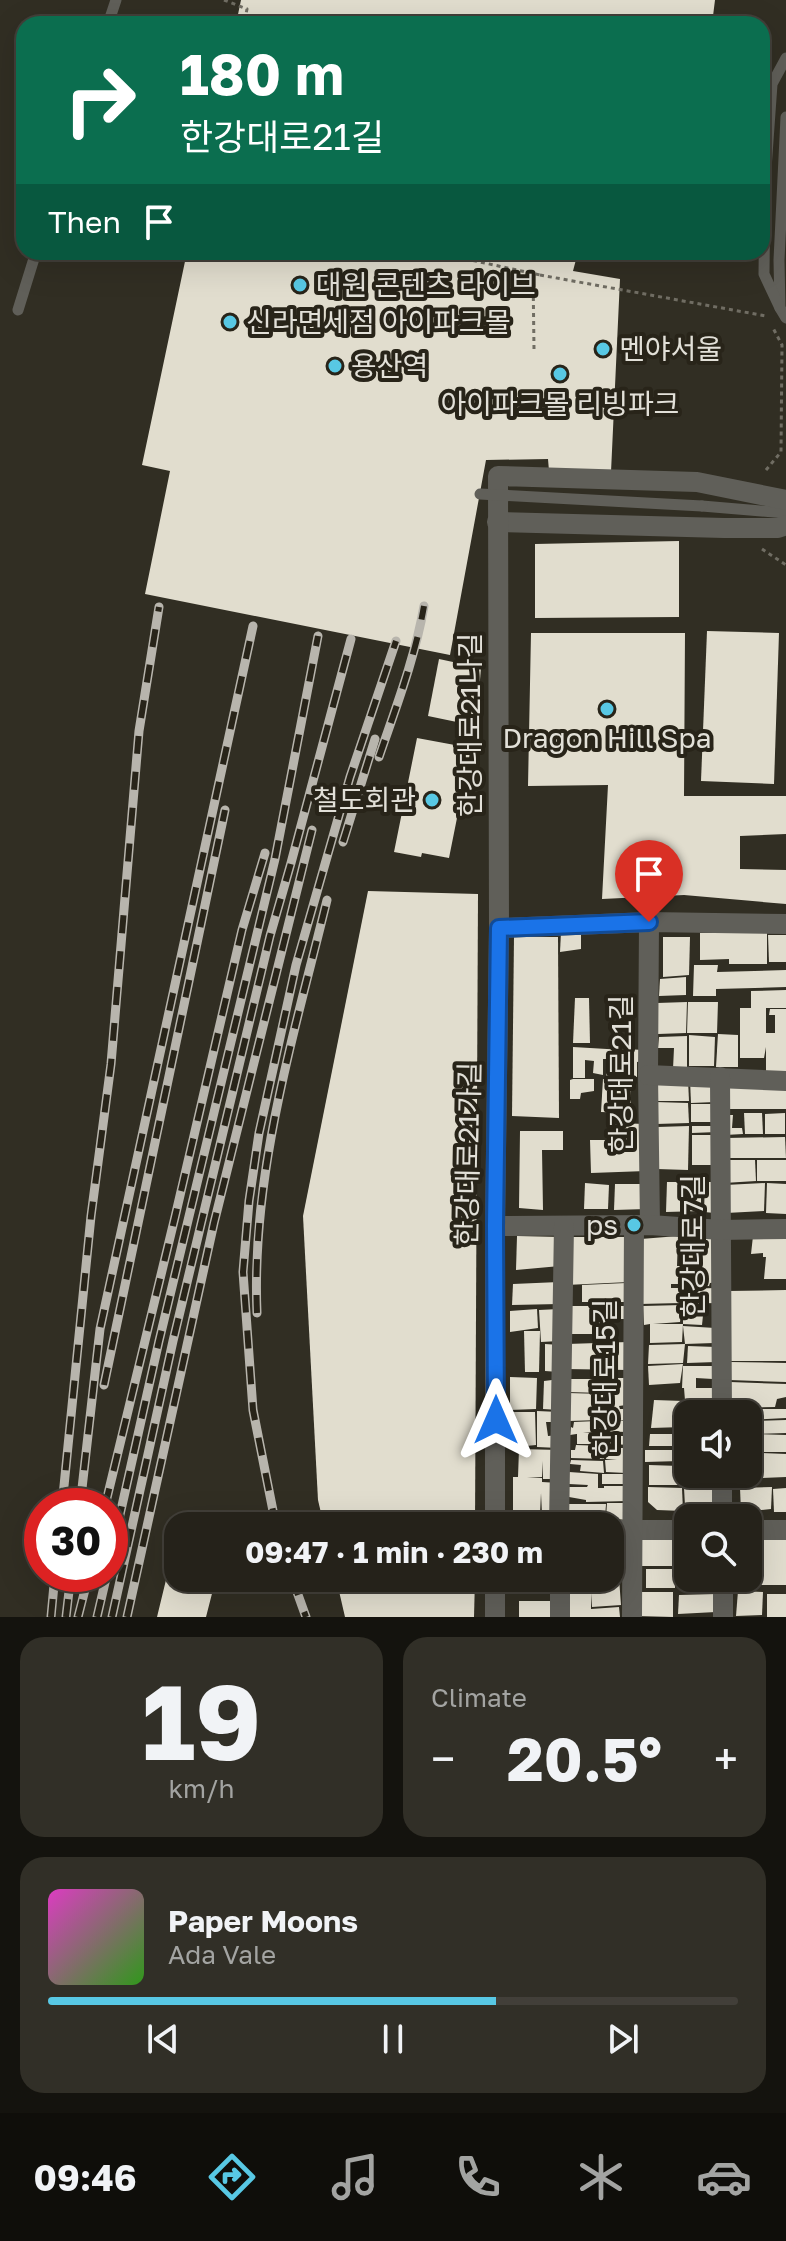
<!DOCTYPE html>
<meta charset="utf-8">
<style>
body{margin:0;font-family:"Golos Text","Noto Sans KR",sans-serif;background:#312f27;color:#f1f3f6;height:100vh;display:flex;flex-direction:column;font-size:30px;white-space:nowrap}
*{box-sizing:border-box;margin:0}
p{font-size:26px;color:#a3a4a2}
.icon{flex:none;width:44px;height:44px;fill:none;stroke:currentColor;stroke-width:2;stroke-linecap:round;stroke-linejoin:round}
.map{position:relative;height:1617px;overflow:hidden}
.side{display:flex;flex-direction:column;gap:20px;padding:20px;background:#14130e;flex:1}
.side>*{flex:none}
.banner{position:absolute;left:16px;top:16px;width:754px;height:244px;border-radius:24px;box-shadow:0 8px 32px #0002,0 0 0 2px #423f39;background:#0b6e4f;color:#fff;overflow:hidden}
.tools{position:absolute;left:674px;top:1400px;display:grid;gap:16px}
.tools a{display:grid;place-items:center;width:88px;height:88px;border-radius:16px;background:#25221a;box-shadow:0 8px 32px #0002,0 0 0 2px #423f39;font-size:40px}
.speed{position:absolute;left:24px;top:1488px;display:flex;gap:16px;font-size:40px;font-weight:700;text-align:center}
.speed>*{display:grid;place-content:center;width:104px;height:104px;border-radius:50%;background:#25221a;box-shadow:0 8px 32px #0002,0 0 0 2px #423f39;line-height:1}
.speed .limit{border:12px solid #d22;background:#fff;color:#111}
.pin{position:absolute;display:grid;place-items:center;width:68px;height:68px;color:#fff;margin:-82px -34px;border-radius:50% 50% 50% 0;rotate:-45deg;box-shadow:0 0 8px #0007}
.pin .icon{rotate:45deg}
.me{position:absolute;width:88px;margin:-44px;rotate:0deg;stroke-linejoin:round;filter:drop-shadow(0 0 6px #0008)}
.turn{display:flex;align-items:center;gap:28px;height:168px;padding:0 32px;font-size:36px}
.turn .icon{width:104px;height:104px;stroke-width:2.5}
.turn b{display:block;font-size:56px;line-height:68px}
.then{display:flex;align-items:center;height:76px;padding:0 32px;background:#0003;gap:16px;font-size:30px}
.big{font-size:60px;font-weight:700;line-height:1.1}
.side .tile{flex:1;display:flex;flex-direction:column;justify-content:center;gap:12px;min-width:0;padding:0 28px;border-radius:24px;background:#312f27}
.side .dial{align-items:center;gap:0}
.dial b{font-size:104px;line-height:1}
.song{display:flex;align-items:center;gap:24px}
.cover{width:96px;height:96px;border-radius:12px;background:linear-gradient(135deg,hsl(310 70% 55%),hsl(110 70% 35%))}
.played{height:8px;border-radius:4px;background:linear-gradient(90deg,#58c8e4 65%,#423f39 65%)}
.keys{display:flex;justify-content:space-around;direction:ltr}
.heat{display:flex;justify-content:space-between;align-items:center;font-size:44px;direction:ltr}
.side .tiles{flex:1;display:grid;gap:20px;grid-template-columns:1fr 1fr}
.tile:last-child{grid-column:span 2}
.trip{position:absolute;left:164px;top:1512px;width:460px;height:80px;border-radius:24px;background:#25221a;box-shadow:0 8px 32px #0002,0 0 0 2px #423f39;font-weight:700;line-height:80px;text-align:center}
.tab-bar{display:flex;height:128px;justify-content:space-around;align-items:center;background:#0f0e0a;color:#a3a4a2}
.tab-bar .icon{width:56px;height:56px}
.tab-bar .on{color:#58c8e4}
.tab-bar b{font-size:36px;color:#f1f3f6}
.map>svg:first-child{display:block}
</style>
<div class="map">
<svg width="786" height="1617" viewBox="0 0 786 1617">
<rect width="100%" height="100%" fill="#312e23"/>
<g fill="#e1ddce">
<path d="M241,0H715L712,24H236Z"/>
<path d="M187,252H578L573,271L620,279L611,472L549,471L548,459L486,460L450,655L145,594L170,471L142,465Z"/>
<path d="M679,541V617L535,618V544Z"/>
<path d="M707,631L779,633L774,784L701,781Z"/>
<path d="M531,633H685L684,796H786V834L740,836V869L786,870V904L684,895L602,899L608,785L528,786Z"/>
<path d="M439,659L481,668L476,726L428,716Z"/>
<path d="M417,738L471,748L449,858L422,853L421,857L394,852Z"/>
<path d="M368,891L478,894L475,1526H324L318,1500L303,1216Z"/>
<path d="M561,932H581V949L560,952Z"/>
<path d="M767,932V964H729V959L700,960V933Z"/>
<path d="M768,935H786V962H769Z"/>
<path d="M514,937H558L559,1118L512,1116Z"/>
<path d="M663,937H690L689,975L663,977Z"/>
<path d="M694,965H718L717,972L786,970V987L716,989V996H693Z"/>
<path d="M686,977V995L659,996L660,979Z"/>
<path d="M786,990V1008H766V1033H775V1015H769L770,1009H786V1072H766V1047L764,1058H740V1008H751V991Z"/>
<path d="M575,998H589L590,1043H573Z"/>
<path d="M687,1002L686,1033L658,1034L657,1003Z"/>
<path d="M688,1002H718L717,1033H687Z"/>
<path d="M718,1034L738,1035V1067H716Z"/>
<path d="M689,1035L715,1037L714,1066H689Z"/>
<path d="M687,1036V1068L673,1069L674,1048H658L659,1037Z"/>
<path d="M573,1047L624,1050V1062L619,1061L618,1078L606,1077L608,1059H603V1075L593,1073L594,1061L585,1060V1078H573Z"/>
<path d="M626,1049L643,1050V1061L637,1062V1077L624,1076Z"/>
<path d="M573,1079H594V1091L581,1093L580,1099H570V1080Z"/>
<path d="M603,1079L631,1081V1113L601,1112Z"/>
<path d="M655,1079L688,1080L689,1101H655Z"/>
<path d="M690,1080H715V1102L691,1103Z"/>
<path d="M725,1081L786,1085V1109H726Z"/>
<path d="M655,1102L688,1103L689,1123L656,1124Z"/>
<path d="M691,1104H714L712,1122H691Z"/>
<path d="M744,1113H762L763,1134H745Z"/>
<path d="M785,1113V1134H765V1114Z"/>
<path d="M726,1115H733L732,1128H742L743,1134L725,1135Z"/>
<path d="M615,1123L645,1124L646,1171L591,1173L590,1140H615Z"/>
<path d="M689,1126L688,1170L657,1169V1127Z"/>
<path d="M692,1126H717V1132L692,1133Z"/>
<path d="M520,1131H563V1150H542L543,1210L519,1208Z"/>
<path d="M692,1135H717L716,1165H692Z"/>
<path d="M785,1137L786,1158H726V1138Z"/>
<path d="M724,1160H755L756,1181L724,1183Z"/>
<rect x="757" y="1160" width="29" height="21"/>
<path d="M667,1182H701V1211L666,1212Z"/>
<path d="M705,1182H715V1213L704,1212Z"/>
<path d="M585,1183L609,1185L608,1209H584Z"/>
<path d="M765,1183L764,1211L726,1213L725,1185Z"/>
<path d="M767,1183L786,1184V1214L766,1213Z"/>
<path d="M615,1184H646V1209L614,1210Z"/>
<path d="M786,1235V1279H764L766,1257H763V1253L751,1254L753,1236Z"/>
<path d="M517,1236L560,1237V1266L516,1270Z"/>
<path d="M678,1236L677,1266H680V1284H671V1288H682L681,1303L639,1304L641,1239Z"/>
<path d="M566,1237H629V1282L566,1285Z"/>
<path d="M680,1237H713L717,1282L710,1283L709,1286L683,1287Z"/>
<path d="M559,1282V1304L512,1305L513,1284Z"/>
<path d="M626,1283L627,1302H582V1285Z"/>
<path d="M716,1288L715,1303L683,1304V1289Z"/>
<path d="M786,1290V1361H731L728,1291Z"/>
<path d="M682,1305L680,1322L653,1324H683L682,1342L650,1343V1324L644,1325L643,1306Z"/>
<path d="M568,1306H627V1319H607L605,1334H566Z"/>
<path d="M683,1306H704L702,1325L683,1324Z"/>
<path d="M537,1309L538,1328L510,1332V1311Z"/>
<path d="M559,1309V1341L541,1342L539,1310Z"/>
<path d="M683,1326L715,1328L714,1343L685,1344L683,1363L648,1364L649,1345L685,1344Z"/>
<path d="M524,1331H540L539,1372H525Z"/>
<path d="M628,1342V1370L566,1369L567,1344Z"/>
<path d="M545,1344L560,1345L559,1372L545,1371Z"/>
<path d="M688,1346L716,1347V1362L687,1363Z"/>
<path d="M730,1362L786,1363V1382L729,1380Z"/>
<path d="M683,1364L680,1383L649,1385L648,1366Z"/>
<path d="M683,1366H713V1379L696,1378V1388H715V1411L686,1413L684,1388H682Z"/>
<path d="M510,1377L537,1378L536,1409L510,1410Z"/>
<path d="M605,1378H627L626,1405L619,1406L620,1409H628L627,1420H617L626,1421L627,1432L598,1431L599,1420L569,1421L568,1393L603,1394V1426L604,1409H612V1403H604L606,1394L610,1393H604Z"/>
<path d="M560,1379L559,1410L543,1409L544,1381Z"/>
<path d="M568,1379H603V1393L567,1392Z"/>
<path d="M730,1382L786,1384V1397L777,1399L775,1407L729,1408Z"/>
<path d="M654,1400L684,1401L683,1427L651,1428Z"/>
<path d="M731,1409H786V1418L748,1420V1414H730Z"/>
<path d="M537,1411L559,1412V1422H546L548,1436L559,1435V1448L537,1447Z"/>
<path d="M510,1412H535L536,1445L526,1446L527,1443L511,1442Z"/>
<path d="M786,1420V1433L753,1434L786,1435V1452H748V1421Z"/>
<path d="M597,1421L596,1431L570,1435L571,1427L573,1428L574,1422Z"/>
<path d="M607,1432L606,1444H577V1433Z"/>
<path d="M650,1434H688V1446H649Z"/>
<path d="M610,1436H628V1445L614,1444L613,1448H626V1473L606,1472L605,1460H617L606,1459Z"/>
<path d="M576,1445L605,1446L604,1459L571,1458V1450H575Z"/>
<path d="M519,1449L559,1450V1479H543V1461L542,1477H527L542,1478V1482L559,1483L558,1514H542L541,1493L540,1514L513,1515V1477H518Z"/>
<path d="M645,1450H688V1460L681,1461L680,1458V1461L645,1462Z"/>
<path d="M748,1453L758,1454L759,1474L748,1475Z"/>
<path d="M761,1453L786,1454V1477L761,1478Z"/>
<path d="M571,1460L603,1461L604,1473L580,1471L581,1465L570,1464Z"/>
<path d="M681,1464H688V1474H717V1485L704,1486V1474L698,1477V1486H682Z"/>
<path d="M649,1465L680,1466L679,1485H649Z"/>
<path d="M569,1472L598,1474V1488H604V1486H625L628,1501L586,1502V1500L569,1497V1487H587L588,1485L569,1484Z"/>
<rect x="602" y="1474" width="24" height="10"/>
<path d="M719,1486L720,1518H706L705,1505L685,1506L684,1488Z"/>
<path d="M648,1487L682,1488L683,1511L657,1510L648,1502Z"/>
<path d="M772,1487L771,1509L741,1512L740,1488Z"/>
<path d="M786,1488V1512H774L773,1489Z"/>
<path d="M607,1503H628L627,1520L606,1518Z"/>
<path d="M568,1504H606L605,1518L589,1521H566Z"/>
<rect x="610" y="1537" width="11" height="25"/>
<path d="M638,1538L677,1539V1566H637Z"/>
<path d="M688,1539V1567H679V1540Z"/>
<path d="M786,1539V1585H758L757,1540Z"/>
<path d="M173,1551L178,1552V1578H216L206,1617H157Z"/>
<path d="M610,1564H619L620,1577H610Z"/>
<rect x="646" y="1569" width="29" height="19"/>
<path d="M683,1571H688V1578H716V1588L684,1590Z"/>
<path d="M336,1578H475L474,1617H345Z"/>
<path d="M531,1578H555L556,1590L530,1589Z"/>
<path d="M562,1578H586V1580L619,1578L621,1605L592,1607L591,1593V1609L619,1607L620,1617H562Z"/>
<path d="M738,1591L763,1592L762,1615L736,1616Z"/>
<path d="M638,1592H673V1617L637,1616Z"/>
<path d="M716,1594V1612L678,1614L679,1595Z"/>
<rect x="767" y="1594" width="19" height="23"/>
<rect x="519" y="1601" width="39" height="16"/>
</g>
<g fill="none" stroke-linecap="round" stroke-linejoin="round">
<g stroke="#706d63" stroke-width="3" stroke-dasharray="4 4" stroke-linecap="butt">
<path d="M224,0L247,9L244,24"/>
<path d="M533,273L534,349"/>
<path d="M540,275L766,316"/>
<path d="M766,470L781,452L782,345L772,326"/>
<path d="M762,549L786,565"/>
</g>
<g stroke="#605f59" stroke-width="11">
<path d="M108,24L116,0"/>
<path d="M786,117L779,260L780,308L786,318"/>
<path d="M780,308L764,274L765,183L772,84L786,58"/>
<path d="M18,310L36,252"/>
<path d="M702,506L786,513"/>
</g>
<g stroke="#605f59" stroke-width="20">
<path d="M497,522L724,528H778L786,525"/>
<path d="M649,922L648,1075L650,1225"/>
<path d="M499,928L649,922L786,924"/>
<path d="M648,1075L786,1081"/>
<path d="M720,1077L722,1414"/>
<path d="M495,1226L650,1225L721,1230L786,1229"/>
<path d="M722,1474V1518"/>
<path d="M495,1526V1226L499,928L498,476L697,482L786,500"/>
<path d="M559,1526L564,1226"/>
<path d="M610,1530H688"/>
<path d="M748,1530H786"/>
<path d="M495,1578V1617"/>
<path d="M560,1578V1617"/>
<path d="M723,1578V1617"/>
<path d="M632,1617L634,1225"/>
</g>
<defs>
<g id="rail">
<path d="M379,757C396,707 415,658 424,606"/>
<path d="M343,842L375,739"/>
<path d="M257,1313C251,1173 294,1035 327,900"/>
<path d="M104,1385L225,810"/>
<path d="M62,1506L91,1216L111,1064L139,731L159,607"/>
<path d="M80,1506L100,1329L253,626"/>
<path d="M105,1506L175,1217L242,930L265,853"/>
<path d="M276,1526L253,1410L243,1272L249,1201L259,1133L296,965L350,777L396,641"/>
<path d="M110,1559L159,1341L275,859L318,636"/>
<path d="M292,1578L306,1617"/>
<path d="M51,1617L55,1574"/>
<path d="M66,1617L71,1574"/>
<path d="M78,1617L89,1574"/>
<path d="M97,1617L107,1574"/>
<path d="M112,1617L173,1341L270,936L291,863L351,639"/>
<path d="M127,1617L214,1223L312,830"/>
</g>
</defs>
<use href="#rail" stroke="#b8b5ad" stroke-width="9"/>
<use href="#rail" stroke="#282419" stroke-width="6" stroke-dasharray="18" stroke-linecap="butt"/>
<path stroke="#706d63" stroke-width="3" stroke-dasharray="4 4" stroke-linecap="butt" d="M434,252L540,275"/>
<path stroke="#605f59" stroke-width="11" d="M480,494L702,506"/>
</g>
<g fill="none" stroke-linecap="round" stroke-linejoin="round">
<defs>
<path id="route" d="M496,1420L495,1226L499,928L649,922"/>
</defs>
<use href="#route" stroke="#114b97" stroke-width="20"/>
<use href="#route" stroke="#1a73e8" stroke-width="14"/>
</g>
<g fill="#58c8e4" stroke="#282419" stroke-width="3">
<circle cx="300" cy="285" r="8"/>
<circle cx="230" cy="322" r="8"/>
<circle cx="603" cy="349" r="8"/>
<circle cx="335" cy="366" r="8"/>
<circle cx="560" cy="374" r="8"/>
<circle cx="607" cy="709" r="8"/>
<circle cx="432" cy="800" r="8"/>
<circle cx="634" cy="1225" r="8"/>
</g>
<g text-anchor="middle" stroke-width="8" stroke-linejoin="round" paint-order="stroke">
<g font-size="28" fill="#e2e0d8" stroke="#282419" text-anchor="start">
<text x="316" y="295">대원 콘텐츠 라이브</text>
<text x="246" y="332">신라면세점 아이파크몰</text>
<text x="619" y="359">멘야서울</text>
<text x="351" y="376">용산역</text>
<text x="560" y="414" text-anchor="middle">아이파크몰 리빙파크</text>
<text x="607" y="748" text-anchor="middle">Dragon Hill Spa</text>
<text x="416" y="810" text-anchor="end">철도회관</text>
<text x="618" y="1235" text-anchor="end">ps</text>
</g>
<g font-size="28" fill="#e2e0d8" stroke="#282419">
<text transform="translate(470 725) rotate(-90)" y="10">한강대로21나길</text>
<text transform="translate(621 1074) rotate(-90)" y="10">한강대로21길</text>
<text transform="translate(468 1154) rotate(-89)" y="10">한강대로21가길</text>
<text transform="translate(693 1246) rotate(-90)" y="10">한강대로7길</text>
<text transform="translate(605 1378) rotate(-90)" y="10">한강대로15길</text>
</g>
</g>
</svg>
<div class="tools">
<a><svg class="icon" aria-label="sound" viewBox="0 0 24 24"><path d="M4 9h4l5-4v14l-5-4H4zM17 9q2 3 0 6"/></svg></a>
<a><svg class="icon" aria-label="search" viewBox="0 0 24 24"><circle cx="10" cy="10" r="6"/><path d="M15 15l6 6"/></svg></a>
</div>
<div class="speed"><div class="limit">30</div></div>
<div class="pin" style="left:649px;top:922px;background:#d93025"><svg class="icon" aria-label="arrive" viewBox="0 0 24 24"><path d="M6 21V4h12l-3 4 3 4H6"/></svg></div>
<svg class="me" style="left:496px;top:1420px" viewBox="-20 -20 40 40"><path d="M0-17L14 15 0 8-14 15z" fill="#1a73e8" stroke="#fff" stroke-width="4"/></svg>
<div class="trip">09:47 · 1 min · 230 m</div>
<div class="banner">
<div class="turn"><svg class="icon" aria-label="right" viewBox="0 0 24 24"><path d="M7 20v-9h11M14 6l5 5-5 5"/></svg><div><b>180 m</b>한강대로21길</div></div>
<div class="then">Then<svg class="icon" aria-label="arrive" viewBox="0 0 24 24"><path d="M6 21V4h12l-3 4 3 4H6"/></svg></div>
</div>
</div>
<section class="side">
<div class="tiles">
<div class="tile dial"><b>19</b><p>km/h</p></div>
<div class="tile"><p>Climate</p>
<div class="heat"><a>−</a><b class="big">20.5°</b><a>+</a></div>
</div>
<div class="tile">
<div class="song"><i class="cover"></i><div><b>Paper Moons</b><p>Ada Vale</p></div></div>
<div class="played"></div>
<div class="keys"><svg class="icon" aria-label="previous" viewBox="0 0 24 24"><path d="M18 5L8 12l10 7zM5 5v14"/></svg><svg class="icon" aria-label="pause" viewBox="0 0 24 24"><path d="M8 5v14M16 5v14"/></svg><svg class="icon" aria-label="next" viewBox="0 0 24 24"><path d="M6 5l10 7-10 7zM19 5v14"/></svg></div>
</div>
</div>
</section>
<nav class="tab-bar">
<b>09:46</b>
<svg class="icon on" aria-label="directions" viewBox="0 0 24 24"><path d="M12 3l9 9-9 9-9-9zM9 14v-3h6M13 9l2 2-2 2"/></svg>
<svg class="icon" aria-label="music" viewBox="0 0 24 24"><path d="M9 18V5l10-2v13"/><circle cx="6" cy="18" r="3"/><circle cx="16" cy="16" r="3"/></svg>
<svg class="icon" aria-label="phone" viewBox="0 0 24 24"><path d="M5 4h4l2 5-3 2q2 4 5 5l2-3 5 2v4C11 20 4 13 5 4z"/></svg>
<svg class="icon" aria-label="climate" viewBox="0 0 24 24"><path d="M12 3v18M4 7l16 10M4 17L20 7"/></svg>
<svg class="icon" aria-label="car" viewBox="0 0 24 24"><path d="M5 17H2v-5l4-1 3-4h7l3 4 3 1v5h-3M9 17h6M6 11h13"/><circle cx="7" cy="17" r="2"/><circle cx="17" cy="17" r="2"/></svg>
</nav>
